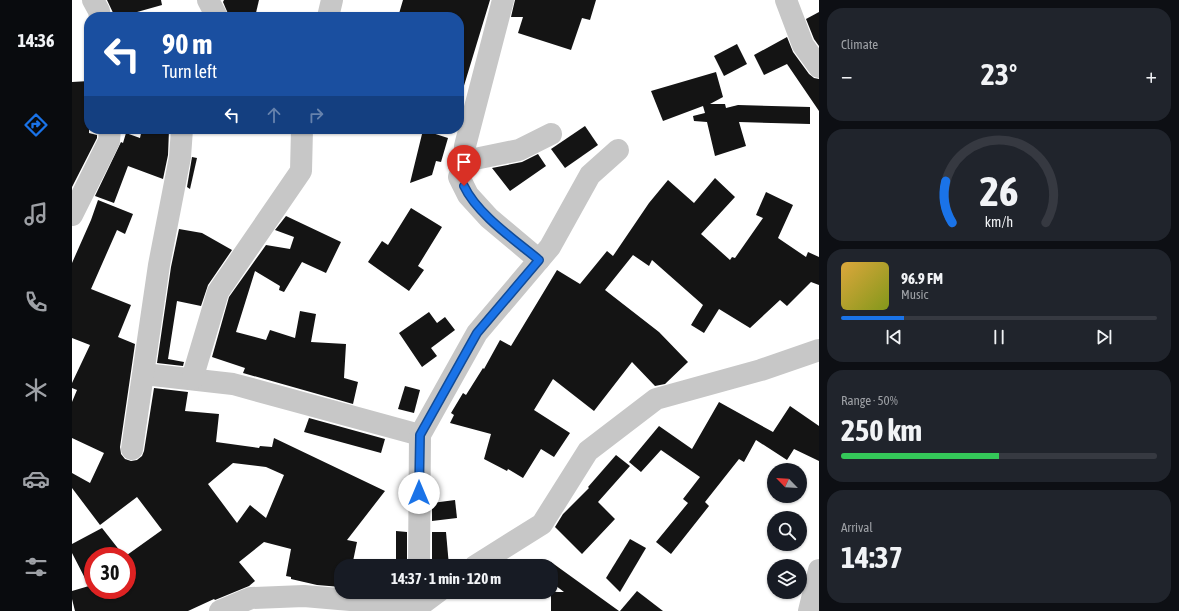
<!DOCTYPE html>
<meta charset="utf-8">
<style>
body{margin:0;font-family:"Asap Condensed",sans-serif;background:#20242c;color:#f1f3f6;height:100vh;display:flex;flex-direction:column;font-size:15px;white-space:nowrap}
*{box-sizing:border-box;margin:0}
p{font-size:13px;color:#9ea1a6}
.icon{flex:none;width:22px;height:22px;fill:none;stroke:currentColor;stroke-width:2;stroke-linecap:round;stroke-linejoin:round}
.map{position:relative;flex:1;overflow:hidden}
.side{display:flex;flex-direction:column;gap:8px;padding:8px;background:#0d0f14;width:360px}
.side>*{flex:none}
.top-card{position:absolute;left:12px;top:12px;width:380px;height:122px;border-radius:16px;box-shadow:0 1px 3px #0004;background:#1a4fa0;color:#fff;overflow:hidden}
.needle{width:26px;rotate:295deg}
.controls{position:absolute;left:695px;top:463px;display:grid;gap:8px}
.controls a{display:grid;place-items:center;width:40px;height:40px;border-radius:50%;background:#171b24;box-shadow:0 1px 3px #0004;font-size:20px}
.speed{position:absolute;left:12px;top:547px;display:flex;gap:8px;font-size:20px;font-weight:700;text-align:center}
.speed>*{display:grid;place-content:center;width:52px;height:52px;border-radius:50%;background:#171b24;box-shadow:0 1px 3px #0004;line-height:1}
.speed .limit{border:6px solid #d22;background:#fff;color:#111}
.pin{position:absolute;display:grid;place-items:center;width:34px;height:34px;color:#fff;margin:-41px -17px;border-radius:50% 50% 50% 0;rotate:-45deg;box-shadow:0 0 4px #0007}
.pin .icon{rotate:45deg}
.me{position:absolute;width:44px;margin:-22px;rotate:0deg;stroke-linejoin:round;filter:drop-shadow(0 0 3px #0008)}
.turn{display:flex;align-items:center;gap:14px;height:84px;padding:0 12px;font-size:18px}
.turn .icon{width:52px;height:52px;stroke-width:2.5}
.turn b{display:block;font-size:28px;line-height:34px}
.lanes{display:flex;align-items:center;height:38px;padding:0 12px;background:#0003;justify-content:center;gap:20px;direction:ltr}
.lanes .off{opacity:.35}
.big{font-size:30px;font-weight:700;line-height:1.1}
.side .widget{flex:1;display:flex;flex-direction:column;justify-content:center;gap:6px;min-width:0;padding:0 14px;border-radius:16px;background:#20242c}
.side .dial{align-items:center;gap:0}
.dial svg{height:104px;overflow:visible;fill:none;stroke:#363941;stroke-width:7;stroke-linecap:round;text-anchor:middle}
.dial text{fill:#f1f3f6;stroke:none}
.song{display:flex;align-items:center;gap:12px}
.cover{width:48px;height:48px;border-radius:6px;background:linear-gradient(135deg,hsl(40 70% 55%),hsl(70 70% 35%))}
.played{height:4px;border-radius:2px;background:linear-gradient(90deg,#1a73e8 20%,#363941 20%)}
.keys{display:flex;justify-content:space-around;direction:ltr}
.heat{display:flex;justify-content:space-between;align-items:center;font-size:22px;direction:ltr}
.charge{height:6px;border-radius:3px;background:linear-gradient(90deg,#34c759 50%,#363941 0)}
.trip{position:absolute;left:262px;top:559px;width:224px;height:40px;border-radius:16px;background:#171b24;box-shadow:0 1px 3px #0004;font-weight:700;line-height:40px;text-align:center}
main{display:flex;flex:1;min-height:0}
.tabs{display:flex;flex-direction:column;width:72px;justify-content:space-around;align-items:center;background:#090b0e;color:#9ea1a6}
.tabs .icon{width:28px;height:28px}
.tabs .active{color:#1a73e8}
.tabs b{font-size:18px;color:#f1f3f6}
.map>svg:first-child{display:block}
</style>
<main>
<nav class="tabs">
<b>14:36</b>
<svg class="icon active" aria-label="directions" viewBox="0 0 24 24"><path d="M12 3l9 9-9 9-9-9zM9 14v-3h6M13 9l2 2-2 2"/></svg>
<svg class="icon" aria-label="music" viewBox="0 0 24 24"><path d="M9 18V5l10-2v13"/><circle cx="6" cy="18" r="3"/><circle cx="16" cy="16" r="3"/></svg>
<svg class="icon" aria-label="phone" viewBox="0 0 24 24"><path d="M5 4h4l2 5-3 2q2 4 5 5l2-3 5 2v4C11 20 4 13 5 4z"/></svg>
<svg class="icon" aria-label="climate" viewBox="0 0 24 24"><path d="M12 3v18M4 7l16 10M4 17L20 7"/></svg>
<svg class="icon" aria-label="car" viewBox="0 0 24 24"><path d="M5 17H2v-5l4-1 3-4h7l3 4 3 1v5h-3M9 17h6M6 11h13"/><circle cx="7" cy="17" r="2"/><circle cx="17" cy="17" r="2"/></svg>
<svg class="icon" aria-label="filters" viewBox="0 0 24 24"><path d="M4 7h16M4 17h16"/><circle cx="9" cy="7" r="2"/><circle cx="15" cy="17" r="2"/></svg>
</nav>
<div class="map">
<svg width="747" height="611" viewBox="0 0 747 611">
<rect width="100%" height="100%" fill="#fff"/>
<g fill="#141414" fill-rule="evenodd">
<path d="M35,0H89L90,5L58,14L59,17H43Z"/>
<path d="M152,0H187L183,17L157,16L151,2Z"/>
<path d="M331,0H418L391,89H387V17H326Z"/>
<path d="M443,0H524L518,20L510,18L499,50L446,33L451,17H439Z"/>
<path d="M747,12V46L742,39L734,19Z"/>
<path d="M715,37L721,52L737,74L742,78L747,79V111L715,64L692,75L682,55Z"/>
<path d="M665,44L675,64L652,76L642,56Z"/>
<path d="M644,72L651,97L638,104H653L654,108L666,105L738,107V124L667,122L674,146L643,156L635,122L622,121L621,116L633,113L631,106L591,121L579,91Z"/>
<path d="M17,81V133L25,135V138L0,187V82Z"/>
<path d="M513,126L526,145L493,168L479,149Z"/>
<path d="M70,129L97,130L96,155L91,179L56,166L42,203L23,196L49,142L51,143L54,133L68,138Z"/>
<path d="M351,130L376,138L369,162L364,161L360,175L338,183Z"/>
<path d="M466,154L474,166L438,191L420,168L450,162Z"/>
<path d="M120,157L125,158L118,189L115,187Z"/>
<path d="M643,178L663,197L629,234L658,260L660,257L663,258L691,218L684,215L694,192L721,205L706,238L734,257L736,252L747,257V285L739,282L715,306L708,300L678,328L647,309L632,333L619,325L631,305L580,260L577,266L561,255L533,290L587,332L616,362L593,384L583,386L560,362L522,411L481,379L462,410L498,433L482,457L469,449L451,478L436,469L435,471L412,459L419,434L378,423L382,415L379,413L391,393L394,395L411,368L412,369L428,340L439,346L485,270L508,284L535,251L541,256L577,203L596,180L622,203Z"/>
<path d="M26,200L61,214L53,234L45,230L19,289L59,305L46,337L63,344L48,447L49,454L53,459L59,461L65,460L70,456L72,451L82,388L116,392L113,411L147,414L144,442L187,448L188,446L200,447L202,438L313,491L275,540L285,542L280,566H269V587L245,585L219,579V577L214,576L219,549L192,542L167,562L183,581L177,586L143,600L142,599L116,611H3L0,599V591L17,586L0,553V544L30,528L52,556H21V590H55V555L90,530L65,497L28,525L0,488V473L18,483L32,453L0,438V402L5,390L0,388V383L18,345L0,338V263L19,220ZM161,463L194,467L212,475L194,518L178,505L165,523L136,484Z"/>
<path d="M339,208L370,227L346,266L352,270L337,291L296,262L310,241L316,245Z"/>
<path d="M214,216L269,242L254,273L230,262L212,292L207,290L208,286L183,271L164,332L194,340L198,330L223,338L228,311L244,314L239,342L274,344L272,378L286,382L281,404L171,373L173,368L140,357L157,297L194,245L218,249L222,237L203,230Z"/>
<path d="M107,229L130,233L160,250L136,285L129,306L105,301L96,359L112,362L111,366L85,363L99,267Z"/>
<path d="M357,312L365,323L373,317L383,330L359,348L365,356L350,367L327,333Z"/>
<path d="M333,386L348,390L342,413L326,409Z"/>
<path d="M647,402L701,432L718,406L747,426V461L722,449L715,460L684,440L672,462L667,459L633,502L637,506L599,554L584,542L616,503L611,499L628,477L589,450L569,472L557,462L587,426L620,449Z"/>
<path d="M237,418L313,439L309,453L232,432Z"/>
<path d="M544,455L558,466L526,502L543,519L510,554L483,527L491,514L517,488L516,487Z"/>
<path d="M383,500L385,518L360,521V503Z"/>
<path d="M324,531L335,532V566H324Z"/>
<path d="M360,532H374L377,566H360Z"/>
<path d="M558,539L574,548L548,592L534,578Z"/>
<path d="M479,562L547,611H479V592H492L479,582Z"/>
<path d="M565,591L591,611H548Z"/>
</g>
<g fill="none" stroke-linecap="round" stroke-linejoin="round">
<g stroke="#c7c7c7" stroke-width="22">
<path d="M21,0L27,11L28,17"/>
<path d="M136,0L145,17"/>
<path d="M431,0L393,146V161L387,177L396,195L417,218L467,260"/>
<path d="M714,0L731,45L747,67"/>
<path d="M256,17L260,0"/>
<path d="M393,161L447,150L479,134"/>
<path d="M0,215L37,141L38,129"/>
<path d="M72,374L161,384L348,435"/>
<path d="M120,379L146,292L229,171L230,129"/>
<path d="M60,449L87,265L108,157L110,129"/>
<path d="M347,566L348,435L405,333L478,247L518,175L546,150"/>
<path d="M403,566L470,524L516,451L584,399L689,370L747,350"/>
<path d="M148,611L179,598L232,596L347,606L366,592"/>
<path d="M737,611L747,570"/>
</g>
</g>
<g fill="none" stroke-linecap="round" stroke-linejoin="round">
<defs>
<path id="route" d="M347,493L348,435L405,333L467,260C443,240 405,214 392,186"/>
</defs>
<use href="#route" stroke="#114b97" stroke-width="10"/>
<use href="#route" stroke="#1a73e8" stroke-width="7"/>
</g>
</svg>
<div class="controls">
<a><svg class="needle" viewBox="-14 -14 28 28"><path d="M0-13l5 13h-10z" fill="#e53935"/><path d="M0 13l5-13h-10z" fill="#9ea1a6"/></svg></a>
<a><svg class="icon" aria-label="search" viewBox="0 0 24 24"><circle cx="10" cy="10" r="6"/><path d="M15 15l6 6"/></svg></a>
<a><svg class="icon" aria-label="layers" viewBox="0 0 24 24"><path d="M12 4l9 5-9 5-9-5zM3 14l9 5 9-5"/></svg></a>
</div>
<div class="speed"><div class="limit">30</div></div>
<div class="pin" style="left:392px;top:186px;background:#d93025"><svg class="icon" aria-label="arrive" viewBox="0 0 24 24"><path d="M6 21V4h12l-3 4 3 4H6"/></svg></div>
<svg class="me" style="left:347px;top:493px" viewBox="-20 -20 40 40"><circle r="19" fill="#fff"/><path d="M0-13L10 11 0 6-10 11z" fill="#1a73e8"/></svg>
<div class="trip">14:37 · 1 min · 120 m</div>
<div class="top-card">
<div class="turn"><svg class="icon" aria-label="left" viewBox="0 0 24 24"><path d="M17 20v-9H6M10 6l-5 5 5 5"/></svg><div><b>90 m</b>Turn left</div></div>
<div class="lanes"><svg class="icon" aria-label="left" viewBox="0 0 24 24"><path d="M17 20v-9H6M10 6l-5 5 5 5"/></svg><svg class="icon off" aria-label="ahead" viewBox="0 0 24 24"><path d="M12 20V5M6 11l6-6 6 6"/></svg><svg class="icon off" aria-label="right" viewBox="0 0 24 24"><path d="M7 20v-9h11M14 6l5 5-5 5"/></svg></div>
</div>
</div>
<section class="side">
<div class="widget"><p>Climate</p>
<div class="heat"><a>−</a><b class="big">23°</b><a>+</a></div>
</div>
<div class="widget dial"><svg viewBox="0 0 100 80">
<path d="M14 69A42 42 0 1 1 86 69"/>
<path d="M14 69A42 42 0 0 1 9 37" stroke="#1a73e8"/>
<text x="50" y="56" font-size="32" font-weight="700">26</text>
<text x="50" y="72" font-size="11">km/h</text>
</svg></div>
<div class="widget">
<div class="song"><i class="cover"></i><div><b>96.9 FM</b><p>Music</p></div></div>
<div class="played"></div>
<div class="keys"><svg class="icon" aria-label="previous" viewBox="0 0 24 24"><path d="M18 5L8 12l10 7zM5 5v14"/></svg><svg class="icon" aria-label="pause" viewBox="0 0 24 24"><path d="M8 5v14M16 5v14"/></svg><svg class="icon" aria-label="next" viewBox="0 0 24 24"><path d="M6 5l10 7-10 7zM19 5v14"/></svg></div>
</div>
<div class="widget"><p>Range · 50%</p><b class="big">250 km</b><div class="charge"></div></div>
<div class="widget"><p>Arrival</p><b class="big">14:37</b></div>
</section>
</main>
